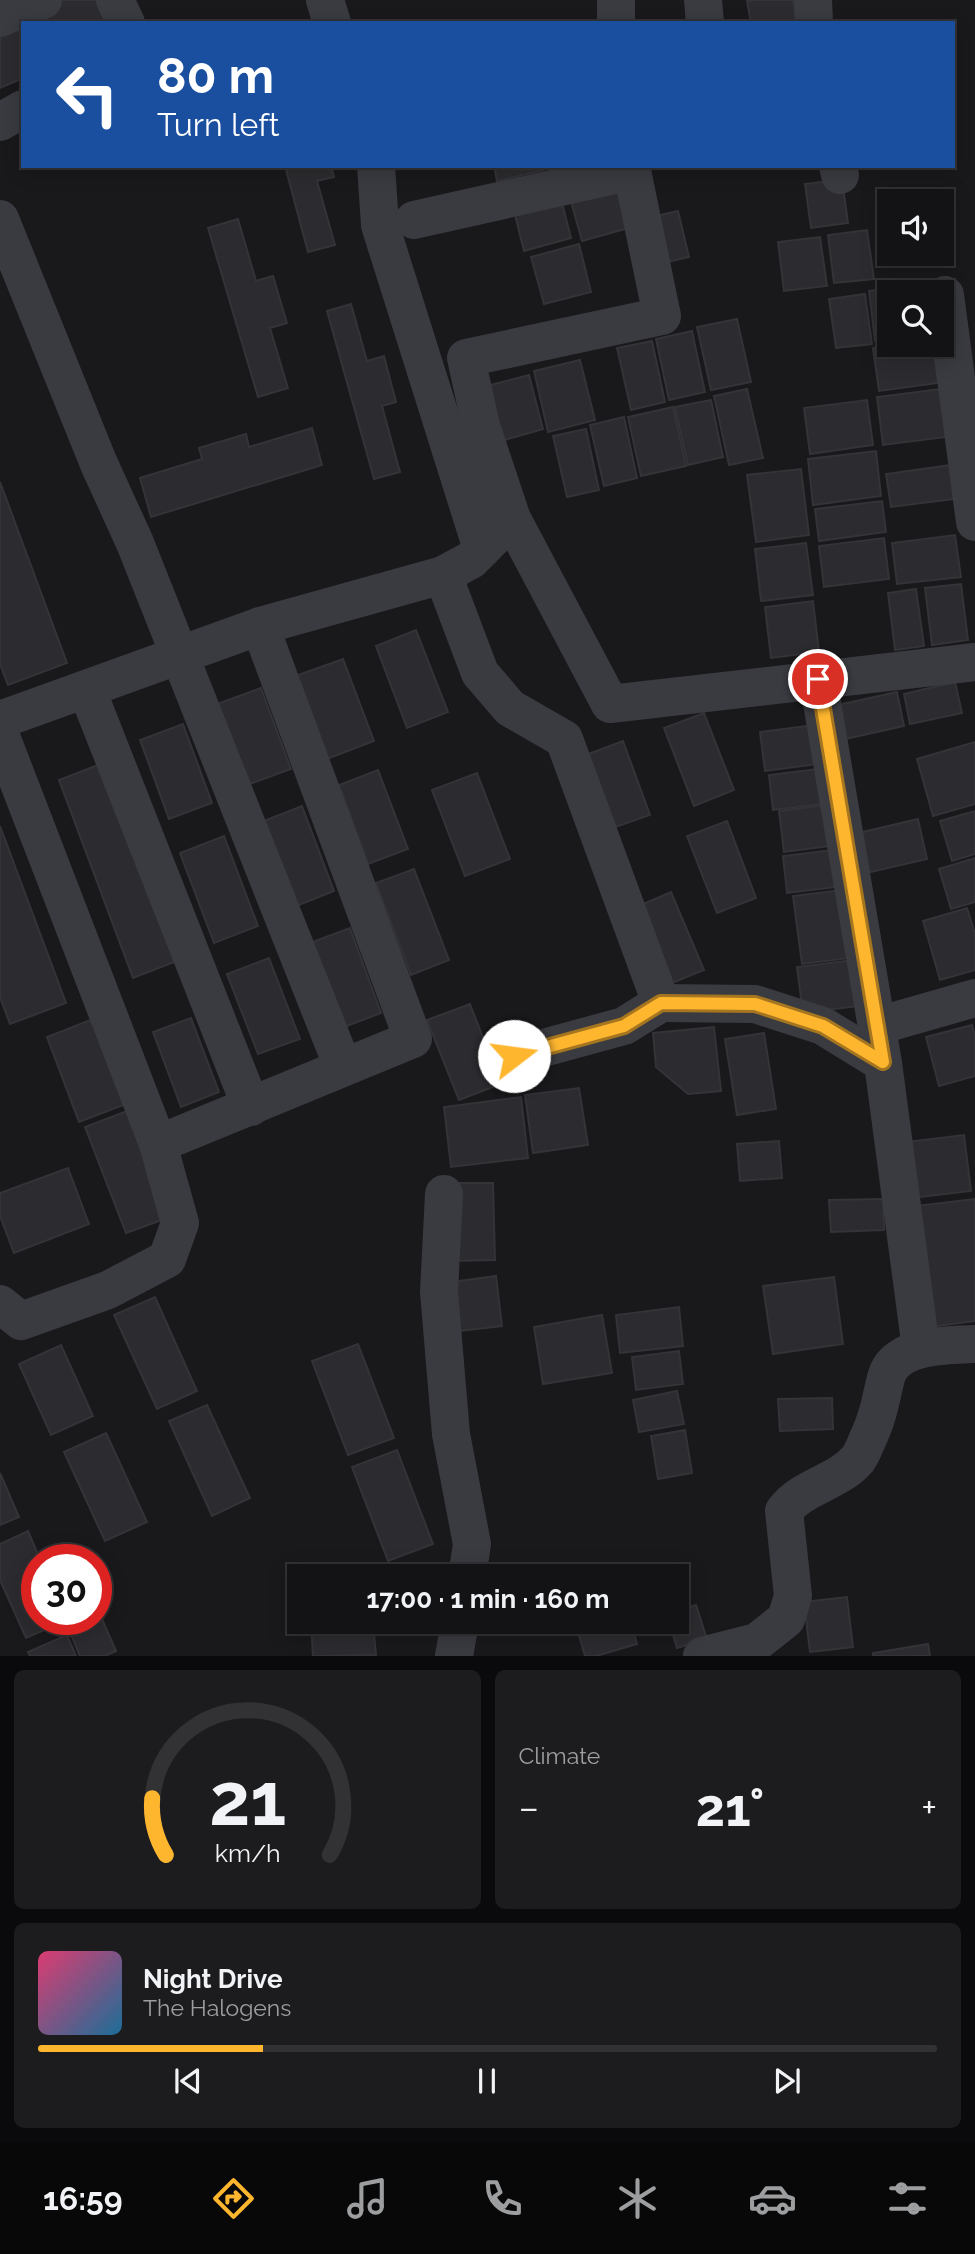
<!DOCTYPE html>
<meta charset="utf-8">
<style>
body{margin:0;font-family:Raleway,sans-serif;background:#1c1c1e;color:#f1f3f6;height:100vh;display:flex;flex-direction:column;font-size:26px;white-space:nowrap}
*{box-sizing:border-box;margin:0}
p{font-size:23px;color:#9d9ea0}
.icon{flex:none;width:38px;height:38px;fill:none;stroke:currentColor;stroke-width:2;stroke-linecap:round;stroke-linejoin:round}
.map{position:relative;height:1656px;overflow:hidden}
.panel{display:flex;flex-direction:column;gap:14px;padding:14px;background:#0a0a0c;flex:1}
.panel>*{flex:none}
.top-card{position:absolute;left:21px;top:21px;width:934px;height:147px;border-radius:0px;box-shadow:0 4px 18px #0003,0 0 0 2px #323234;background:#1a4fa0;color:#fff;overflow:hidden}
.fabs{position:absolute;left:877px;top:189px;display:grid;gap:14px}
.fabs a{display:grid;place-items:center;width:77px;height:77px;border-radius:0px;background:#131315;box-shadow:0 4px 18px #0003,0 0 0 2px #323234;font-size:35px}
.speed{position:absolute;left:21px;top:1544px;display:flex;gap:14px;font-size:35px;font-weight:700;text-align:center}
.speed>*{display:grid;place-content:center;width:91px;height:91px;border-radius:50%;background:#131315;box-shadow:0 4px 18px #0003,0 0 0 2px #323234;line-height:1}
.speed .limit{border:10px solid #d22;background:#fff;color:#111}
.pin{position:absolute;display:grid;place-items:center;width:60px;height:60px;color:#fff;margin:-30px;border:4px solid #fff;border-radius:50%;box-shadow:0 2px 7px #0007}
.me{position:absolute;width:77px;margin:-38px;rotate:75deg;stroke-linejoin:round;filter:drop-shadow(0 0 5px #0008)}
.turn{display:flex;align-items:center;gap:24px;height:147px;padding:0 21px;font-size:32px}
.turn .icon{width:91px;height:91px;stroke-width:2.5}
.turn b{display:block;font-size:49px;line-height:60px}
.big{font-size:52px;font-weight:700;line-height:1.1}
.panel .card{flex:1;display:flex;flex-direction:column;justify-content:center;gap:10px;min-width:0;padding:0 24px;border-radius:10px;background:#1c1c1e}
.panel .dial{align-items:center;gap:0}
.dial svg{height:182px;overflow:visible;fill:none;stroke:#323234;stroke-width:7;stroke-linecap:round;text-anchor:middle}
.dial text{fill:#f1f3f6;stroke:none}
.song{display:flex;align-items:center;gap:21px}
.cover{width:84px;height:84px;border-radius:10px;background:linear-gradient(135deg,hsl(340 70% 55%),hsl(200 70% 35%))}
.played{height:7px;border-radius:4px;background:linear-gradient(90deg,#feb62f 25%,#323234 25%)}
.keys{display:flex;justify-content:space-around;direction:ltr}
.heat{display:flex;justify-content:space-between;align-items:center;font-size:38px;direction:ltr}
.panel .tiles{flex:1;display:grid;gap:14px;grid-template-columns:1fr 1fr}
.card:last-child{grid-column:span 2}
.trip{position:absolute;left:287px;top:1564px;width:402px;height:70px;border-radius:0px;background:#131315;box-shadow:0 4px 18px #0003,0 0 0 2px #323234;font-weight:700;line-height:70px;text-align:center}
.menu{display:flex;height:112px;justify-content:space-around;align-items:center;background:#080808;color:#9d9ea0}
.menu .icon{width:49px;height:49px}
.menu .selected{color:#feb62f}
.menu b{font-size:32px;color:#f1f3f6}
.map>svg:first-child{display:block}
</style>
<div class="map">
<svg width="975" height="1656" viewBox="0 0 975 1656">
<rect width="100%" height="100%" fill="#19191c"/>
<g fill="#2c2c30" stroke="#333338" stroke-width="2">
<path d="M53,0H97L107,23H23V78L0,88V22Z"/>
<path d="M753,0H793L797,22L751,23L747,1Z"/>
<path d="M285,166H331L334,177L317,181L335,245L308,252Z"/>
<path d="M494,166H543L544,170L497,181Z"/>
<path d="M623,179L636,226L582,241L569,194Z"/>
<path d="M842,179L848,223L811,228L805,184Z"/>
<path d="M560,195L571,238L524,251L513,207Z"/>
<path d="M678,211L689,257L667,262L656,216Z"/>
<path d="M238,219L256,281L273,276L287,323L270,328L288,388L258,397L208,228Z"/>
<path d="M867,230L874,279L834,283L828,235Z"/>
<path d="M820,237L827,286L784,291L778,242Z"/>
<path d="M579,244L591,292L544,304L531,257Z"/>
<path d="M928,282L930,292H901L900,285Z"/>
<path d="M896,288L897,292H889V339L875,341L869,291Z"/>
<path d="M865,294L872,344L836,348L829,299Z"/>
<path d="M351,304L367,361L384,356L396,402L382,406L400,472L374,479L327,311Z"/>
<path d="M737,319L751,382L711,390L697,327Z"/>
<path d="M692,331L705,392L669,400L656,339Z"/>
<path d="M652,341L665,402L631,410L617,348Z"/>
<path d="M897,345H933L938,383L879,391L873,348Z"/>
<path d="M580,360L595,420L548,432L534,371Z"/>
<path d="M529,375L543,429L494,443L479,388Z"/>
<path d="M747,389L763,458L729,465L714,396Z"/>
<path d="M940,389L946,437L883,445L877,397Z"/>
<path d="M711,400L723,457L688,465L675,407Z"/>
<path d="M867,400L873,445L810,454L804,408Z"/>
<path d="M673,407L686,466L641,476L628,417Z"/>
<path d="M624,417L637,478L604,486L590,425Z"/>
<path d="M312,428L322,465L151,517L140,478L202,459L199,448L246,434L249,447Z"/>
<path d="M586,429L599,490L567,497L553,436Z"/>
<path d="M876,451L881,496L813,505L808,459Z"/>
<path d="M951,465L955,499L891,507L886,474Z"/>
<path d="M801,469L809,535L756,542L747,475Z"/>
<path d="M0,482L67,663L8,685L0,664Z"/>
<path d="M882,501L886,532L819,541L815,509Z"/>
<path d="M955,535L961,577L897,584L892,543Z"/>
<path d="M884,538L889,579L824,587L819,546Z"/>
<path d="M806,543L813,595L761,601L755,549Z"/>
<path d="M961,584L968,640L932,645L925,588Z"/>
<path d="M916,589L924,646L895,650L888,593Z"/>
<path d="M813,601L819,652L771,658L765,607Z"/>
<path d="M416,630L448,712L407,728L376,646Z"/>
<path d="M343,659L374,741L327,759L295,676Z"/>
<path d="M955,682L962,713L910,724L904,694Z"/>
<path d="M261,688L291,769L247,785L217,704Z"/>
<path d="M897,692L904,726L832,742L824,708Z"/>
<path d="M704,713L734,790L694,806L664,728Z"/>
<path d="M183,724L212,803L169,819L140,740Z"/>
<path d="M814,725L819,764L765,771L760,732Z"/>
<path d="M623,741L650,815L607,830L580,757Z"/>
<path d="M975,742V804L933,816L917,759Z"/>
<path d="M103,763L177,961L133,978L59,780Z"/>
<path d="M825,768L830,803L773,810L769,775Z"/>
<path d="M378,770L408,849L368,864L339,785Z"/>
<path d="M477,773L510,859L465,876L432,790Z"/>
<path d="M833,804L838,845L784,852L779,811Z"/>
<path d="M302,806L334,891L294,907L261,822Z"/>
<path d="M975,811V854L952,861L940,821Z"/>
<path d="M918,819L927,859L866,873L858,833Z"/>
<path d="M727,821L756,898L717,913L687,836Z"/>
<path d="M0,826L66,1003L10,1024L0,997Z"/>
<path d="M224,836L258,926L214,943L180,853Z"/>
<path d="M840,849L845,886L787,893L783,856Z"/>
<path d="M975,858V902L951,909L939,869Z"/>
<path d="M414,869L449,960L411,975L376,883Z"/>
<path d="M849,889L858,957L802,964L793,896Z"/>
<path d="M671,892L704,970L667,985L634,908Z"/>
<path d="M967,908L975,934V970L940,980L923,921Z"/>
<path d="M350,928L381,1013L339,1029L307,944Z"/>
<path d="M269,958L300,1039L258,1054L227,974Z"/>
<path d="M861,959L867,1005L803,1013L797,967Z"/>
<path d="M470,1004L501,1084L459,1100L427,1020Z"/>
<path d="M191,1018L219,1092L181,1107L153,1032Z"/>
<path d="M93,1019L126,1104L79,1122L47,1037Z"/>
<path d="M972,1025L975,1036V1076L939,1086L926,1037Z"/>
<path d="M714,1027L721,1091L688,1094L656,1067L653,1033Z"/>
<path d="M764,1033L776,1109L737,1115L725,1039Z"/>
<path d="M579,1088L588,1145L533,1153L525,1095Z"/>
<path d="M521,1097L528,1158L451,1167L444,1107Z"/>
<path d="M127,1111L168,1218L126,1233L85,1127Z"/>
<path d="M964,1135L971,1191L904,1199L897,1143Z"/>
<path d="M779,1141L782,1178L740,1181L737,1144Z"/>
<path d="M68,1168L89,1224L14,1253L0,1216V1193Z"/>
<path d="M449,1183H493L495,1260L450,1261Z"/>
<path d="M883,1199L884,1230L831,1232L829,1200Z"/>
<path d="M975,1199V1321L923,1328L907,1207Z"/>
<path d="M496,1276L502,1326L451,1332L444,1283Z"/>
<path d="M834,1277L843,1344L773,1354L763,1286Z"/>
<path d="M155,1297L197,1391L157,1409L114,1315Z"/>
<path d="M679,1307L683,1346L620,1353L616,1315Z"/>
<path d="M602,1315L612,1373L543,1384L534,1327Z"/>
<path d="M358,1344L394,1438L348,1455L312,1361Z"/>
<path d="M61,1345L93,1416L51,1435L19,1364Z"/>
<path d="M679,1351L683,1384L636,1390L632,1357Z"/>
<path d="M677,1391L684,1424L639,1432L633,1400Z"/>
<path d="M832,1398L833,1429L780,1431L778,1399Z"/>
<path d="M207,1405L250,1498L212,1516L169,1421Z"/>
<path d="M685,1430L692,1473L658,1479L651,1436Z"/>
<path d="M106,1433L147,1522L105,1541L64,1452Z"/>
<path d="M397,1450L433,1544L388,1561L352,1467Z"/>
<path d="M0,1473L19,1517L0,1525Z"/>
<path d="M28,1531L40,1559H37V1619L67,1620L26,1638L0,1580V1544Z"/>
<path d="M847,1597L853,1647L810,1652L804,1602Z"/>
<path d="M696,1605L707,1639L677,1648L669,1622H677V1611Z"/>
<path d="M102,1619L116,1651L105,1656H80L70,1632Z"/>
<path d="M311,1622H373L376,1655L313,1656Z"/>
<path d="M575,1622H631L637,1644L596,1656H585Z"/>
<path d="M67,1635L76,1656H30L28,1652Z"/>
<path d="M928,1644L930,1656H873V1653Z"/>
</g>
<g fill="none" stroke-linecap="round" stroke-linejoin="round">
<g stroke="#3a3b41" stroke-width="38">
<path d="M115,0L126,23"/>
<path d="M325,0L332,23"/>
<path d="M703,0L705,23"/>
<path d="M813,0L814,23"/>
<path d="M0,18L43,0"/>
<path d="M616,23V0"/>
<path d="M0,122L23,109"/>
<path d="M376,166L380,225L482,549"/>
<path d="M838,166L840,175"/>
<path d="M0,219L99,464L135,543L343,1067"/>
<path d="M414,220L632,171"/>
<path d="M945,295L975,522"/>
<path d="M512,519L610,704L975,662"/>
<path d="M818,679L883,1063"/>
<path d="M87,690L251,1107"/>
<path d="M0,720L260,626L443,575"/>
<path d="M0,734L158,1144L180,1223L167,1259L108,1290L21,1321L0,1304"/>
<path d="M661,1003L755,1004L823,1026L883,1063L921,1349"/>
<path d="M877,1026L975,998"/>
<path d="M514,1056L624,1026L661,1003L564,739L510,708L480,673L443,575L471,560L512,519L481,426L466,358L662,316L631,166"/>
<path d="M158,1144L413,1039L260,626"/>
<path d="M444,1194L439,1292L451,1434L472,1544L467,1577"/>
<path d="M454,1656L460,1622"/>
<path d="M702,1656L757,1642L786,1619L793,1596L784,1511C802,1486 838,1483 858,1459C863,1452 866,1442 870,1434C880,1412 880,1401 886,1378C894,1344 948,1345 975,1344"/>
</g>
</g>
<g fill="none" stroke-linecap="round" stroke-linejoin="round">
<defs>
<path id="route" d="M514,1056L624,1026L661,1003L755,1004L823,1026L883,1062L818,679"/>
</defs>
<use href="#route" stroke="#a5761f" stroke-width="18"/>
<use href="#route" stroke="#feb62f" stroke-width="12"/>
</g>
</svg>
<div class="fabs">
<a><svg class="icon" aria-label="sound" viewBox="0 0 24 24"><path d="M4 9h4l5-4v14l-5-4H4zM17 9q2 3 0 6"/></svg></a>
<a><svg class="icon" aria-label="search" viewBox="0 0 24 24"><circle cx="10" cy="10" r="6"/><path d="M15 15l6 6"/></svg></a>
</div>
<div class="speed"><div class="limit">30</div></div>
<div class="pin" style="left:818px;top:679px;background:#d93025"><svg class="icon" aria-label="arrive" viewBox="0 0 24 24"><path d="M6 21V4h12l-3 4 3 4H6"/></svg></div>
<svg class="me" style="left:514px;top:1056px" viewBox="-20 -20 40 40"><circle r="19" fill="#fff"/><path d="M0-13L10 11 0 6-10 11z" fill="#feb62f"/></svg>
<div class="trip">17:00 · 1 min · 160 m</div>
<div class="top-card">
<div class="turn"><svg class="icon" aria-label="left" viewBox="0 0 24 24"><path d="M17 20v-9H6M10 6l-5 5 5 5"/></svg><div><b>80 m</b>Turn left</div></div>
</div>
</div>
<section class="panel">
<div class="tiles">
<div class="card dial"><svg viewBox="0 0 100 80">
<path d="M14 69A42 42 0 1 1 86 69"/>
<path d="M14 69A42 42 0 0 1 8 44" stroke="#feb62f"/>
<text x="50" y="56" font-size="32" font-weight="700">21</text>
<text x="50" y="72" font-size="11">km/h</text>
</svg></div>
<div class="card"><p>Climate</p>
<div class="heat"><a>−</a><b class="big">21°</b><a>+</a></div>
</div>
<div class="card">
<div class="song"><i class="cover"></i><div><b>Night Drive</b><p>The Halogens</p></div></div>
<div class="played"></div>
<div class="keys"><svg class="icon" aria-label="previous" viewBox="0 0 24 24"><path d="M18 5L8 12l10 7zM5 5v14"/></svg><svg class="icon" aria-label="pause" viewBox="0 0 24 24"><path d="M8 5v14M16 5v14"/></svg><svg class="icon" aria-label="next" viewBox="0 0 24 24"><path d="M6 5l10 7-10 7zM19 5v14"/></svg></div>
</div>
</div>
</section>
<nav class="menu">
<b>16:59</b>
<svg class="icon selected" aria-label="directions" viewBox="0 0 24 24"><path d="M12 3l9 9-9 9-9-9zM9 14v-3h6M13 9l2 2-2 2"/></svg>
<svg class="icon" aria-label="music" viewBox="0 0 24 24"><path d="M9 18V5l10-2v13"/><circle cx="6" cy="18" r="3"/><circle cx="16" cy="16" r="3"/></svg>
<svg class="icon" aria-label="phone" viewBox="0 0 24 24"><path d="M5 4h4l2 5-3 2q2 4 5 5l2-3 5 2v4C11 20 4 13 5 4z"/></svg>
<svg class="icon" aria-label="climate" viewBox="0 0 24 24"><path d="M12 3v18M4 7l16 10M4 17L20 7"/></svg>
<svg class="icon" aria-label="car" viewBox="0 0 24 24"><path d="M5 17H2v-5l4-1 3-4h7l3 4 3 1v5h-3M9 17h6M6 11h13"/><circle cx="7" cy="17" r="2"/><circle cx="17" cy="17" r="2"/></svg>
<svg class="icon" aria-label="filters" viewBox="0 0 24 24"><path d="M4 7h16M4 17h16"/><circle cx="9" cy="7" r="2"/><circle cx="15" cy="17" r="2"/></svg>
</nav>
